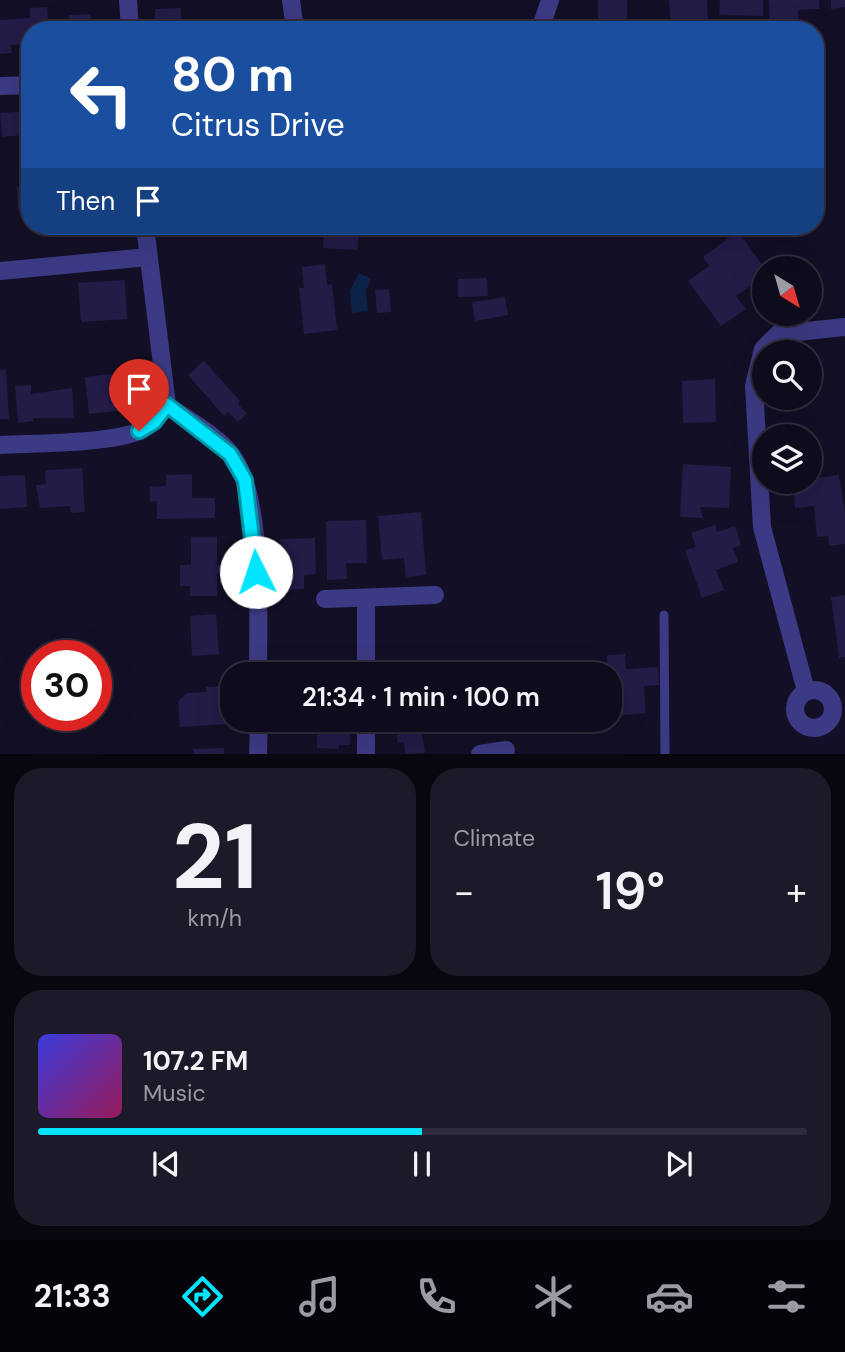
<!DOCTYPE html>
<meta charset="utf-8">
<style>
body{margin:0;font-family:"DM Sans",sans-serif;background:#1c1929;color:#f1f3f6;height:100vh;display:flex;flex-direction:column;font-size:26px;white-space:nowrap}
*{box-sizing:border-box;margin:0}
p{font-size:23px;color:#9b9ba3}
.icon{flex:none;width:38px;height:38px;fill:none;stroke:currentColor;stroke-width:2;stroke-linecap:round;stroke-linejoin:round}
.map{position:relative;height:754px;overflow:hidden}
.drawer{display:flex;flex-direction:column;gap:14px;padding:14px;background:#08060f;flex:1}
.drawer>*{flex:none}
.banner{position:absolute;left:21px;top:21px;width:803px;height:214px;border-radius:28px;box-shadow:0 7px 28px #0002,0 0 0 2px #2e2b3b;background:#1a4fa0;color:#fff;overflow:hidden}
.needle{width:46px;rotate:143deg}
.buttons{position:absolute;left:752px;top:256px;display:grid;gap:14px}
.buttons a{display:grid;place-items:center;width:70px;height:70px;border-radius:50%;background:#0e0b1c;box-shadow:0 7px 28px #0002,0 0 0 2px #2e2b3b;font-size:35px}
.speed{position:absolute;left:21px;top:640px;display:flex;gap:14px;font-size:35px;font-weight:700;text-align:center}
.speed>*{display:grid;place-content:center;width:91px;height:91px;border-radius:50%;background:#0e0b1c;box-shadow:0 7px 28px #0002,0 0 0 2px #2e2b3b;line-height:1}
.speed .limit{border:10px solid #d22;background:#fff;color:#111}
.pin{position:absolute;display:grid;place-items:center;width:60px;height:60px;color:#fff;margin:-72px -30px;border-radius:50% 50% 50% 0;rotate:-45deg;box-shadow:0 0 7px #0007}
.pin .icon{rotate:45deg}
.me{position:absolute;width:77px;margin:-38px;rotate:356deg;stroke-linejoin:round;filter:drop-shadow(0 0 5px #0008)}
.turn{display:flex;align-items:center;gap:24px;height:147px;padding:0 35px;font-size:32px}
.turn .icon{width:91px;height:91px;stroke-width:2.5}
.turn b{display:block;font-size:49px;line-height:60px}
.then{display:flex;align-items:center;height:66px;padding:0 35px;background:#0003;gap:14px;font-size:26px}
.big{font-size:52px;font-weight:600;line-height:1.1}
.drawer .card{flex:1;display:flex;flex-direction:column;justify-content:center;gap:10px;min-width:0;padding:0 24px;border-radius:28px;background:#1c1929}
.drawer .dial{align-items:center;gap:0}
.dial b{font-size:91px;line-height:1}
.song{display:flex;align-items:center;gap:21px}
.cover{width:84px;height:84px;border-radius:10px;background:linear-gradient(135deg,hsl(240 70% 55%),hsl(330 70% 35%))}
.played{height:7px;border-radius:4px;background:linear-gradient(90deg,#00e5ff 50%,#2e2b3b 50%)}
.keys{display:flex;justify-content:space-around;direction:ltr}
.heat{display:flex;justify-content:space-between;align-items:center;font-size:38px;direction:ltr}
.drawer .tiles{flex:1;display:grid;gap:14px;grid-template-columns:1fr 1fr}
.card:last-child{grid-column:span 2}
.trip{position:absolute;left:220px;top:662px;width:402px;height:70px;border-radius:28px;background:#0e0b1c;box-shadow:0 7px 28px #0002,0 0 0 2px #2e2b3b;font-weight:600;line-height:70px;text-align:center}
.menu{display:flex;height:112px;justify-content:space-around;align-items:center;background:#06040b;color:#9b9ba3}
.menu .icon{width:49px;height:49px}
.menu .active{color:#00e5ff}
.menu b{font-size:32px;color:#f1f3f6}
.map>svg:first-child{display:block}
</style>
<div class="map">
<svg width="845" height="754" viewBox="0 0 845 754">
<rect width="100%" height="100%" fill="#130f26"/>
<path fill="#0c2248" d="M359,273L371,279L366,291L368,311L352,313L350,291Z"/>
<g fill="#241b47">
<rect x="598" y="0" width="29" height="30"/>
<path d="M669,0H707L708,21L693,22V30H681L680,24L671,25Z"/>
<path d="M720,0H763V16L719,15Z"/>
<path d="M769,0H819V9L798,10V24L770,25Z"/>
<path d="M831,0H845V7L831,9Z"/>
<path d="M47,7L49,30H30V44L11,45L12,53L0,54V20L30,18V8Z"/>
<path d="M181,8V30H155V9Z"/>
<path d="M91,14L92,30H70L69,15Z"/>
<path d="M30,111V151H24L23,135L2,137L0,113Z"/>
<path d="M30,186V215H28L27,209L18,210L17,187Z"/>
<path d="M74,226H121V228L93,232L92,227L74,230Z"/>
<path d="M324,229L359,231L357,250L323,248Z"/>
<path d="M738,231L765,269V275L736,296L746,309L721,326L688,281L709,266L703,257Z"/>
<path d="M325,264L327,285L332,284L337,330L304,334L299,288H304L302,267Z"/>
<path d="M487,278L488,296L458,297V279Z"/>
<path d="M125,280L127,319L81,322L78,283Z"/>
<path d="M389,289L391,312L377,313L375,290Z"/>
<path d="M505,297L508,315L475,321L472,302Z"/>
<path d="M204,361L240,401L238,404L247,414L238,422L228,412L224,416L188,375Z"/>
<path d="M6,369L9,419H0V370Z"/>
<path d="M130,372L134,409L89,414L85,377Z"/>
<path d="M715,379L716,422L683,423L682,381Z"/>
<path d="M31,385V394L72,388L74,418H33V421L18,423L15,386Z"/>
<path d="M683,464L731,467L729,508L700,507L703,518L680,517Z"/>
<path d="M82,468L85,512L71,513L70,506L40,508L36,485L46,484L45,470Z"/>
<path d="M192,474V498H215V518L157,519V501L150,502V487L166,486V475Z"/>
<path d="M25,475L27,507L0,509V476Z"/>
<path d="M839,475L845,513V544L829,546L828,536L817,537L814,506L795,508L793,481Z"/>
<path d="M421,512L426,575L406,577L404,558L382,560L378,516Z"/>
<path d="M366,520L367,563H346L347,579L327,580L326,521Z"/>
<path d="M715,525L717,532L735,526L741,545L733,548L738,562L716,570L724,590L702,598L685,550L696,547L691,533Z"/>
<path d="M191,537H217V565H222V575L217,574V596H190V586H180V565H191Z"/>
<path d="M315,538L316,574L304,575V589L282,590L280,539Z"/>
<path d="M845,595V657L839,658L831,597Z"/>
<path d="M216,614L219,654L192,656L190,616Z"/>
<path d="M625,654L626,669L658,667L659,685L644,686L646,713L611,716V674H608L607,655Z"/>
<path d="M224,686L226,724L180,727L178,701L187,693L206,692V687Z"/>
<path d="M297,719H351L350,745H339V749L317,748V734L296,733Z"/>
<path d="M381,719H432V723L421,725L425,753L405,754L404,742L398,743L396,731L383,732Z"/>
<path d="M468,719H509L510,723L470,731Z"/>
<path d="M224,748V754H194L193,749Z"/>
</g>
<g fill="none" stroke-linecap="round" stroke-linejoin="round">
<path stroke="#3d3a85" stroke-width="9" d="M664,615L665,754"/>
<g stroke="#3d3a85" stroke-width="18">
<path d="M128,0L130,30"/>
<path d="M291,0L295,30"/>
<path d="M543,21L550,0"/>
<path d="M0,86L30,85"/>
<path d="M145,226L167,405C187,420 215,434 231,454C264,495 258,620 258,674"/>
<path d="M0,271L148,257"/>
<path d="M0,445C37,443 107,444 140,431C152,425 159,415 167,405"/>
<path d="M325,599L435,595"/>
<path d="M366,674V600"/>
<circle cx="814" cy="709" r="19"/>
<path d="M806,691L762,527L754,386L763,349L778,334L845,327"/>
<path d="M258,754L259,719"/>
<path d="M366,754V719"/>
<path d="M480,754L506,750"/>
</g>
</g>
<g fill="none" stroke-linecap="round" stroke-linejoin="round">
<defs>
<path id="route" d="M139,431L154,422L167,405L230,454L245,480L256,572"/>
</defs>
<use href="#route" stroke="#0095a6" stroke-width="18"/>
<use href="#route" stroke="#00e5ff" stroke-width="12"/>
</g>
</svg>
<div class="buttons">
<a><svg class="needle" viewBox="-14 -14 28 28"><path d="M0-13l5 13h-10z" fill="#e53935"/><path d="M0 13l5-13h-10z" fill="#9b9ba3"/></svg></a>
<a><svg class="icon" aria-label="search" viewBox="0 0 24 24"><circle cx="10" cy="10" r="6"/><path d="M15 15l6 6"/></svg></a>
<a><svg class="icon" aria-label="layers" viewBox="0 0 24 24"><path d="M12 4l9 5-9 5-9-5zM3 14l9 5 9-5"/></svg></a>
</div>
<div class="speed"><div class="limit">30</div></div>
<div class="pin" style="left:139px;top:431px;background:#d93025"><svg class="icon" aria-label="arrive" viewBox="0 0 24 24"><path d="M6 21V4h12l-3 4 3 4H6"/></svg></div>
<svg class="me" style="left:256px;top:572px" viewBox="-20 -20 40 40"><circle r="19" fill="#fff"/><path d="M0-13L10 11 0 6-10 11z" fill="#00e5ff"/></svg>
<div class="trip">21:34 · 1 min · 100 m</div>
<div class="banner">
<div class="turn"><svg class="icon" aria-label="left" viewBox="0 0 24 24"><path d="M17 20v-9H6M10 6l-5 5 5 5"/></svg><div><b>80 m</b>Citrus Drive</div></div>
<div class="then">Then<svg class="icon" aria-label="arrive" viewBox="0 0 24 24"><path d="M6 21V4h12l-3 4 3 4H6"/></svg></div>
</div>
</div>
<section class="drawer">
<div class="tiles">
<div class="card dial"><b>21</b><p>km/h</p></div>
<div class="card"><p>Climate</p>
<div class="heat"><a>−</a><b class="big">19°</b><a>+</a></div>
</div>
<div class="card">
<div class="song"><i class="cover"></i><div><b>107.2 FM</b><p>Music</p></div></div>
<div class="played"></div>
<div class="keys"><svg class="icon" aria-label="previous" viewBox="0 0 24 24"><path d="M18 5L8 12l10 7zM5 5v14"/></svg><svg class="icon" aria-label="pause" viewBox="0 0 24 24"><path d="M8 5v14M16 5v14"/></svg><svg class="icon" aria-label="next" viewBox="0 0 24 24"><path d="M6 5l10 7-10 7zM19 5v14"/></svg></div>
</div>
</div>
</section>
<nav class="menu">
<b>21:33</b>
<svg class="icon active" aria-label="directions" viewBox="0 0 24 24"><path d="M12 3l9 9-9 9-9-9zM9 14v-3h6M13 9l2 2-2 2"/></svg>
<svg class="icon" aria-label="music" viewBox="0 0 24 24"><path d="M9 18V5l10-2v13"/><circle cx="6" cy="18" r="3"/><circle cx="16" cy="16" r="3"/></svg>
<svg class="icon" aria-label="phone" viewBox="0 0 24 24"><path d="M5 4h4l2 5-3 2q2 4 5 5l2-3 5 2v4C11 20 4 13 5 4z"/></svg>
<svg class="icon" aria-label="climate" viewBox="0 0 24 24"><path d="M12 3v18M4 7l16 10M4 17L20 7"/></svg>
<svg class="icon" aria-label="car" viewBox="0 0 24 24"><path d="M5 17H2v-5l4-1 3-4h7l3 4 3 1v5h-3M9 17h6M6 11h13"/><circle cx="7" cy="17" r="2"/><circle cx="17" cy="17" r="2"/></svg>
<svg class="icon" aria-label="filters" viewBox="0 0 24 24"><path d="M4 7h16M4 17h16"/><circle cx="9" cy="7" r="2"/><circle cx="15" cy="17" r="2"/></svg>
</nav>
